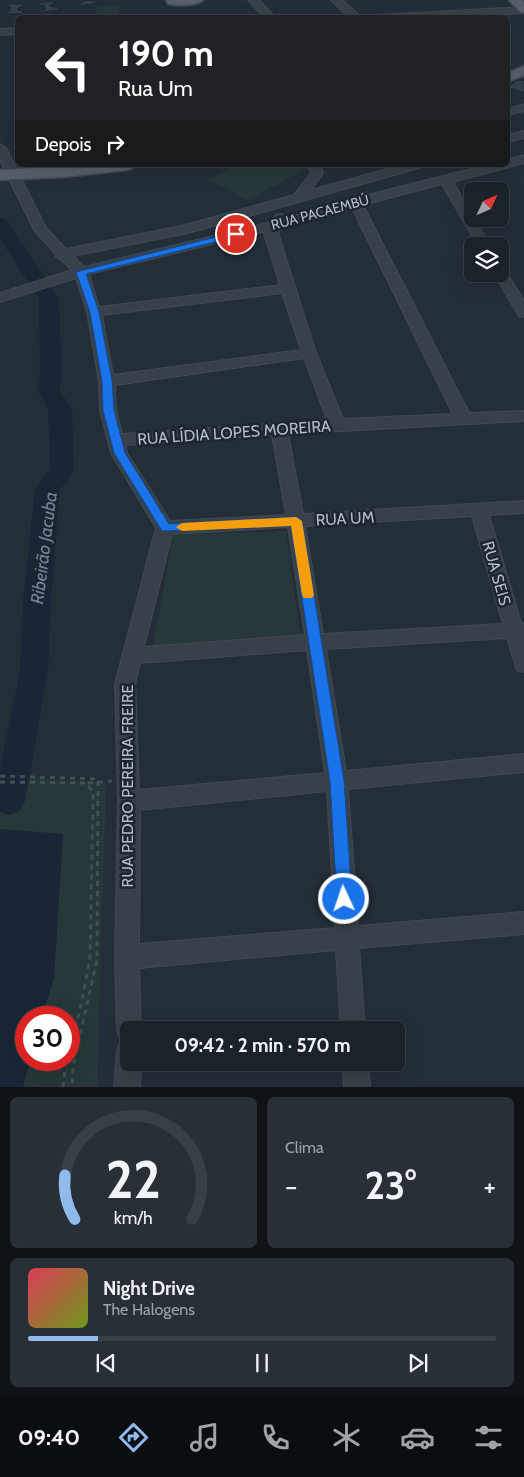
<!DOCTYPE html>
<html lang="pt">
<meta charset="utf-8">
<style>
body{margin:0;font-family:Cabin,sans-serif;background:#282f36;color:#f1f3f6;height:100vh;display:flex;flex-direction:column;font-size:19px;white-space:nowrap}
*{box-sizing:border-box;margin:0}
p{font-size:16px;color:#a0a4a8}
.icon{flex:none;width:28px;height:28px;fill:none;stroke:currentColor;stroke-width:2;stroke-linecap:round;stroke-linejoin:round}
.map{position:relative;height:1087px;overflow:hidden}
.details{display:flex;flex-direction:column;gap:10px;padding:10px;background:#0f1317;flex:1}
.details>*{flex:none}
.banner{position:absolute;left:15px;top:15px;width:495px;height:152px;border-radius:8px;box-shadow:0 5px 20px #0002,0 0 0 1px #393f47;background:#202124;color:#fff;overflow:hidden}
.needle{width:32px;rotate:46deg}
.buttons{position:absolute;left:464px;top:182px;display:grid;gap:10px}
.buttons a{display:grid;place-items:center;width:45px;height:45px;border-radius:8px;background:#1b222a;box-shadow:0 5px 20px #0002,0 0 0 1px #393f47;font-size:25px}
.speed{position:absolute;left:15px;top:1006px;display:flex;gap:10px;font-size:25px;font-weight:700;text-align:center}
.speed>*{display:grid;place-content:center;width:65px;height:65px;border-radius:50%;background:#1b222a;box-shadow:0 5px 20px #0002,0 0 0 1px #393f47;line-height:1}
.speed .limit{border:8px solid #d22;background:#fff;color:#111}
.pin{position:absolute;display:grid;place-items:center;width:42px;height:42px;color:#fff;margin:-21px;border:2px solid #fff;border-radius:50%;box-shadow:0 1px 5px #0007}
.me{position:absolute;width:55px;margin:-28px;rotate:357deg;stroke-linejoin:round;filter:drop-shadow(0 0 4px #0008)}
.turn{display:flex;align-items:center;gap:18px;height:105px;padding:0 20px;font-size:22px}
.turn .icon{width:65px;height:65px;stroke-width:2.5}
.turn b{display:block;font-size:35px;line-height:42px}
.then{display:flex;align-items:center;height:48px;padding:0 20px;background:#0003;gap:10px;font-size:19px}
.big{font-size:38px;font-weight:800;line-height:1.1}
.details .tile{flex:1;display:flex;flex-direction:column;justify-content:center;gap:8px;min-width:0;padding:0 18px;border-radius:8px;background:#282f36}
.details .dial{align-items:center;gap:0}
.dial svg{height:130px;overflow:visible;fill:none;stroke:#393f47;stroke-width:7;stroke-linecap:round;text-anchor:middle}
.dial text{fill:#f1f3f6;stroke:none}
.song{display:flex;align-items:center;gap:15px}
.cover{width:60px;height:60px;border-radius:8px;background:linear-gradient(135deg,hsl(350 70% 55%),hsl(80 70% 35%))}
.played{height:5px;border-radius:2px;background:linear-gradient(90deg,#90baec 15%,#393f47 15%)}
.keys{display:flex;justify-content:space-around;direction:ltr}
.heat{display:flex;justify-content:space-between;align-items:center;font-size:28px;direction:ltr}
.details .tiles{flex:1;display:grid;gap:10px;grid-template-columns:1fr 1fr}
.tile:last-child{grid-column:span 2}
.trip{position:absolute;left:120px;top:1021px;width:285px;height:50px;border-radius:8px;background:#1b222a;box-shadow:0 5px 20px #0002,0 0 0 1px #393f47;font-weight:800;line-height:50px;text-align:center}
.tab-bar{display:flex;height:80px;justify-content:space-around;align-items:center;background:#0b0e11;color:#a0a4a8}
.tab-bar .icon{width:35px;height:35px}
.tab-bar .on{color:#90baec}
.tab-bar b{font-size:22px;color:#f1f3f6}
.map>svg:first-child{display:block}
</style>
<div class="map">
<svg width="524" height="1087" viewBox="0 0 524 1087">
<rect width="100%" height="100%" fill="#242e38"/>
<g fill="#263839" fill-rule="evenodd">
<path d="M120,6L118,17H95L97,7Z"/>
<path d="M237,165H294L305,170L247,200L209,179Z"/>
<path d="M286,531L301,640L153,646L173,535Z"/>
<path d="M0,777L106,782L97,1087H0ZM26,1018H69V1060H26Z"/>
</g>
<path fill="#192635" d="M0,829L63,834L54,978L42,1017L26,1018V1060H30L23,1087H0Z"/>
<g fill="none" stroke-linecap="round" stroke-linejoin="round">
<path fill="#192635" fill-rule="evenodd" d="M0,218L7,220L59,299L62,379L59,389L72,409L74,470L60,490L51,600L48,671L25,801L20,811L9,815L0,812V767L20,671L23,600L35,489L50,469L48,409L37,389L40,379L39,299L0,239Z"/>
</g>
<g fill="#34404c" stroke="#1f2730">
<path d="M84,0L95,1L97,3L80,6L78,4L82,3Z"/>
<path d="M52,1L54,4L50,5L52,7H57L59,10L44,12L42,10L46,9L43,5L40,6L38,3Z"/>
<path d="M8,4H23V7L18,8V10L23,11L22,14H7V11H10L11,7H8Z"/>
<path d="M517,80L524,81V93L508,87Z"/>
</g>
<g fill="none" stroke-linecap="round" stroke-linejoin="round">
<defs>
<g id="minor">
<path d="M248,0H259L276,18H265Z"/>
<path d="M331,0H342L360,16L524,7V13L433,18H350Z"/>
<path d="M18,28V34L0,35V29Z"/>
<path d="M524,104V111L508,115V109Z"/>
<path d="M524,131V138L508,142V135Z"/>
<path d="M0,144L6,148L46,228L66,249L181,226L294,195L311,173L308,165H320L323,173L311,190L402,165H421L419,168L188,233L73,256L84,267L272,222L276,215L281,214L287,218L351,199L487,165H508V160L524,155V163L453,182L472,215V219H475L490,246H478L442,184L363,205L469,413L524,411V421L288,434L303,514L524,501V513L489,515L521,623H524V672L517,670L507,638L326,649L346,771L524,754V772L348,789L358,926L524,912V934L359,948L365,1030H341L336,950L139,968L141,1030H129V1062H141L140,1087H114L117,1051L120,1042L125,1040L120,1039L117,1030L115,957L118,801L115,684L156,528L111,453L100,410L99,381L87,312L76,278L0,302V293L72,270L59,258L56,257L55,253L34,230L0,160ZM352,208L453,414L343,419L316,353L278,233L282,227ZM266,231L264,233L280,285L99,307L89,274ZM282,293L301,350L113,375L102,315ZM304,358L327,420L122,434L116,410L115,385ZM272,435L286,515L170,521L127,453L125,445ZM472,516L503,624L323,634L305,526ZM288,527L305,635L144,647L172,534ZM307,650L325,773L139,790L135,684L140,663ZM327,791L335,928L139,944L140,810Z"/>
<path d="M500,269L505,270L524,301V317L519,316L494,274H500Z"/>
<path d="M343,1062H368L370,1087H344Z"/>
</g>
<g id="major">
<path d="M166,0H203C196,6 177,6 168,4Z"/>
<path d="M509,0H522L524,2V13L520,12Z"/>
<path d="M524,66V75L508,82V73Z"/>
<path d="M85,165H135L132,168L127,170L64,177L0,180V170Z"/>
</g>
</defs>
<use href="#minor" stroke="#414952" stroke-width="2"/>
<use href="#major" stroke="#414952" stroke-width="3"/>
<g stroke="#3f5152" stroke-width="3" stroke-dasharray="5 5" stroke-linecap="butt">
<path d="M0,776L98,779L97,960L73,1066L72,1087"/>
<path d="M0,782L86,783L93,792L90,958L80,1010L69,1049"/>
<path d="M88,783L112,781"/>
<path d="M63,1087L66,1060"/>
</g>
<use href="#minor" fill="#384049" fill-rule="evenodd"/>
<use href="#major" fill="#565f69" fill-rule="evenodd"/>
</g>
<path fill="#1a73e8" stroke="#114b97" d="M236,232H239V236L86,274L99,312L112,381L114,410L125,453L169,524L296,517L302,521L344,781L352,899L349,904L344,906L339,904L337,899L330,781L291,526L162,531L114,453L103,410L102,381L90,312L76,272Z"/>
<path fill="#f59e0b" d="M296,517L302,521L314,595L312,598H304L302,595L291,526L182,531L176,527L182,523Z"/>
<g text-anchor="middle" stroke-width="5" stroke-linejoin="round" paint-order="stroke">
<g font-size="14" fill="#b3bbc5" stroke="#1d252e">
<text transform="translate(320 212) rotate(-15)" y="5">RUA PACAEMBÚ</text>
</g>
<g font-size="16" fill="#b3bbc5" stroke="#1d252e">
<text transform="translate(234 432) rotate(-4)" y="6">RUA LÍDIA LOPES MOREIRA</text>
<text transform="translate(345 518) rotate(-3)" y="6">RUA UM</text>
<text transform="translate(497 573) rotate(74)" y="6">RUA SEIS</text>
<text transform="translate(127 786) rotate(-90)" y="6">RUA PEDRO PEREIRA FREIRE</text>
</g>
<g font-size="18" font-style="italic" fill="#7088a0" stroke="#1d252e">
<text transform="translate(44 548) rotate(-83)" y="6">Ribeirão Jacuba</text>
</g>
</g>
</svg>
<div class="buttons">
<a><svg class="needle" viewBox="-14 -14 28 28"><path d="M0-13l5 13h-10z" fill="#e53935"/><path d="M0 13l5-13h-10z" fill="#a0a4a8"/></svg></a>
<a><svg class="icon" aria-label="layers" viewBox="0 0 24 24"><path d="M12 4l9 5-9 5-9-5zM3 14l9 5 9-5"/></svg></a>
</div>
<div class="speed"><div class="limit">30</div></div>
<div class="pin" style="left:236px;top:234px;background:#d93025"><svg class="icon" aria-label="arrive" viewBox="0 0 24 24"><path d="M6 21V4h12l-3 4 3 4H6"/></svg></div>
<svg class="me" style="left:344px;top:899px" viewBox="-20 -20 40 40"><circle r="17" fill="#1a73e8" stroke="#fff" stroke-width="3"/><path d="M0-11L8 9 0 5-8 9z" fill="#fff"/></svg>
<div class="trip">09:42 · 2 min · 570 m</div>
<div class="banner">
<div class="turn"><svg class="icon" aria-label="left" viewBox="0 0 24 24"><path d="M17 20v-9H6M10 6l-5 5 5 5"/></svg><div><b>190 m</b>Rua Um</div></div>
<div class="then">Depois<svg class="icon" aria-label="right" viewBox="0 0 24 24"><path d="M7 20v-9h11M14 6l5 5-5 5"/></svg></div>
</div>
</div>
<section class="details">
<div class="tiles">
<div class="tile dial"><svg viewBox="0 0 100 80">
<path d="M14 69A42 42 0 1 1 86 69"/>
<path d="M14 69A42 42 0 0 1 8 42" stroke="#90baec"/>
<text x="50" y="56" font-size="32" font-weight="700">22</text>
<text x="50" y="72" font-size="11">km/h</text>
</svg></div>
<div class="tile"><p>Clima</p>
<div class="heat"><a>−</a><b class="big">23°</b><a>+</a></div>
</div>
<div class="tile">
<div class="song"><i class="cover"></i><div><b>Night Drive</b><p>The Halogens</p></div></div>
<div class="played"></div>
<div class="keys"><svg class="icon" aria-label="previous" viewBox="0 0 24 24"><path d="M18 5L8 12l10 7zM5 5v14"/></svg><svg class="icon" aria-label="pause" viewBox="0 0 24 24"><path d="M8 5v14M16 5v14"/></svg><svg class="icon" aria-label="next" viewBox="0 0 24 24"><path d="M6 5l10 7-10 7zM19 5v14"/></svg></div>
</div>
</div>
</section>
<nav class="tab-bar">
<b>09:40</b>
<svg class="icon on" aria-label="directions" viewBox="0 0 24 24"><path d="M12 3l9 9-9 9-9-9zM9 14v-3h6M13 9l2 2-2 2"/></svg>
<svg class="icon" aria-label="music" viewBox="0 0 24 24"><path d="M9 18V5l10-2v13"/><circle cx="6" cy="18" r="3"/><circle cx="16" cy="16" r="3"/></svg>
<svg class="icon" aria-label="phone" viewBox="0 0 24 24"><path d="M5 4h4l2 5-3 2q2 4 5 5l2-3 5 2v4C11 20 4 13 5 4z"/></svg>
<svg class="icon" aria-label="climate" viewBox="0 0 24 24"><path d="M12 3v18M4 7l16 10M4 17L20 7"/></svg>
<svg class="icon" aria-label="car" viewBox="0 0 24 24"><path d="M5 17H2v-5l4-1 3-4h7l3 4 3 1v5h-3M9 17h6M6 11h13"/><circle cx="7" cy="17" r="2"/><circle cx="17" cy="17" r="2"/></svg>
<svg class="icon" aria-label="filters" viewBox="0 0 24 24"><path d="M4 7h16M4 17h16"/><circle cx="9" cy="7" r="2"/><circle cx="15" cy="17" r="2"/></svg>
</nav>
